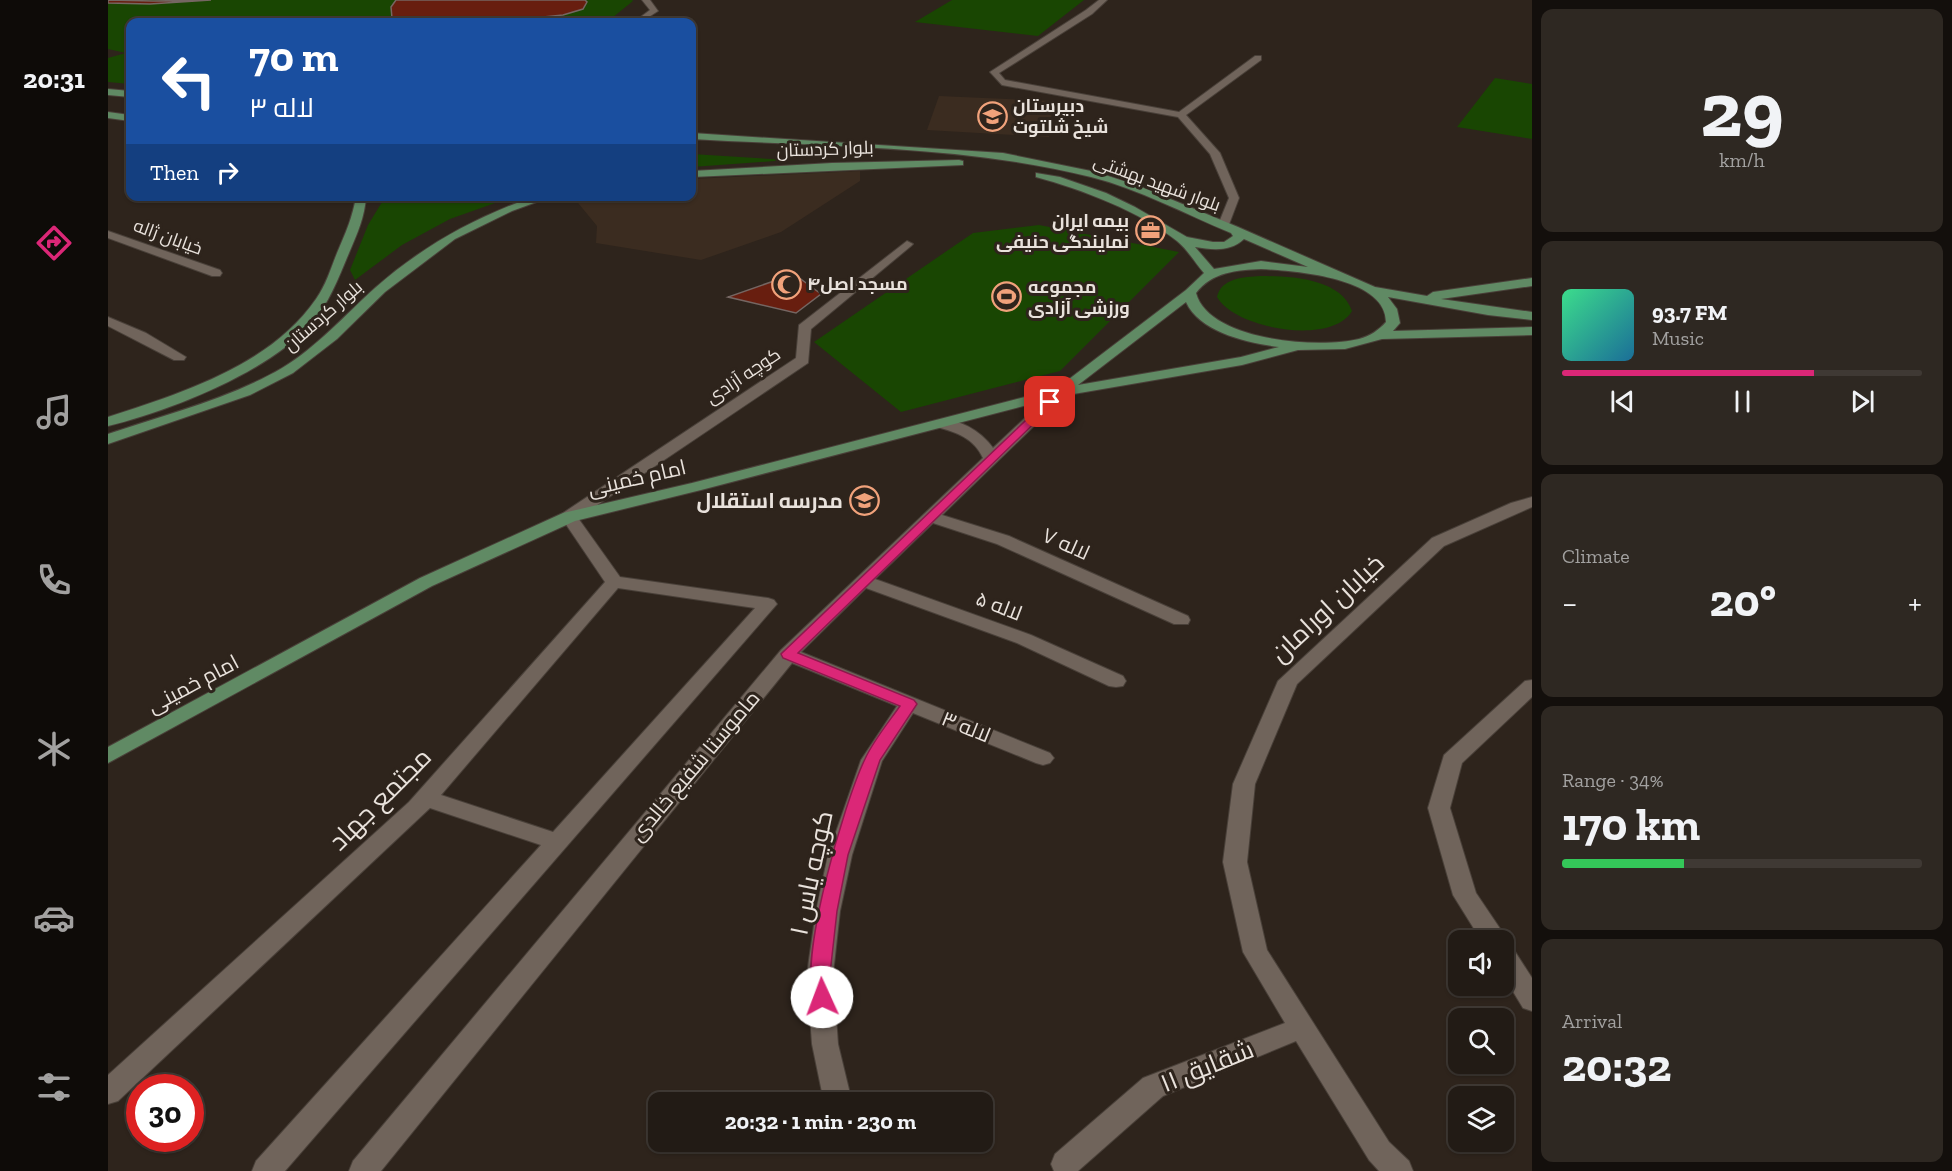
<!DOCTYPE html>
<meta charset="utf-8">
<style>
body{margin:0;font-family:"Zilla Slab",Cairo,serif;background:#2e2822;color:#f1f3f6;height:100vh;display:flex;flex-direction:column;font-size:22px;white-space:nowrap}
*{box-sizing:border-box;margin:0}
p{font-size:20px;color:#a2a1a0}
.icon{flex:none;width:33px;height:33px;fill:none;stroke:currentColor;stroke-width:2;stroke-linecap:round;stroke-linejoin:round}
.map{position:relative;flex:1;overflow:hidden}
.sheet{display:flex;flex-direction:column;gap:9px;padding:9px;background:#130f0c;width:420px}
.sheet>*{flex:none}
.hud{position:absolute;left:18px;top:18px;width:570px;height:183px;border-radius:12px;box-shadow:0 2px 4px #0004,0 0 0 2px #3f3934;background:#1a4fa0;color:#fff;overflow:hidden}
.tools{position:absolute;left:1340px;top:930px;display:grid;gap:12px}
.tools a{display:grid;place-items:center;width:66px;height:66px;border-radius:12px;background:#221b15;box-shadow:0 2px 4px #0004,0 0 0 2px #3f3934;font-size:30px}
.speed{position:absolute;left:18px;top:1074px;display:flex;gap:12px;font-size:30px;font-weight:700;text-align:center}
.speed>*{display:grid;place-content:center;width:78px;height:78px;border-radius:50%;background:#221b15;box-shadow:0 2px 4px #0004,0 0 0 2px #3f3934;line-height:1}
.speed .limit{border:9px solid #d22;background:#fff;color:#111}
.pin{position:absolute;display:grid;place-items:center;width:51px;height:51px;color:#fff;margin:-26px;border-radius:12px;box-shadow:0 3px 9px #0006}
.me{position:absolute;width:66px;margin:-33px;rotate:358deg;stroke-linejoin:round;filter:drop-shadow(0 0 4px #0008)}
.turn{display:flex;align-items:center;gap:21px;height:126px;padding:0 24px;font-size:27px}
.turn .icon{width:78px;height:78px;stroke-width:2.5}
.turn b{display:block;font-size:42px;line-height:51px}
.then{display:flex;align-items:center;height:57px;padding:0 24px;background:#0003;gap:12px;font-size:22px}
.big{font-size:45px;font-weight:700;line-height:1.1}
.sheet .card{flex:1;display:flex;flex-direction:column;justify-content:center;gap:9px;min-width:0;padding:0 21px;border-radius:12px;background:#2e2822}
.sheet .dial{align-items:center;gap:0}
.dial b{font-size:78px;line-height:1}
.song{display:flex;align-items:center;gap:18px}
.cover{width:72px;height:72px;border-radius:9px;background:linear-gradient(135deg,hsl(150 70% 55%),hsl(200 70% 35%))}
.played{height:6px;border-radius:3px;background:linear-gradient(90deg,#db2777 70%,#3f3934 70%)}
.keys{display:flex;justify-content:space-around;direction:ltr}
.heat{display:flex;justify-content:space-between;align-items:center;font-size:33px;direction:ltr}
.charge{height:9px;border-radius:4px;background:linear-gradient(90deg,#34c759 34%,#3f3934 0)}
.trip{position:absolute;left:540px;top:1092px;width:345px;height:60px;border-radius:12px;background:#221b15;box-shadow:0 2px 4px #0004,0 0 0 2px #3f3934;font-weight:700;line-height:60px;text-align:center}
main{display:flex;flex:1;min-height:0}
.tab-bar{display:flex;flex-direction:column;width:108px;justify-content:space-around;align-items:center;background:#0e0b08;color:#a2a1a0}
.tab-bar .icon{width:42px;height:42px}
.tab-bar .selected{color:#db2777}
.tab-bar b{font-size:27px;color:#f1f3f6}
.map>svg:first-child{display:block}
</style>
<main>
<nav class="tab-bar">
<b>20:31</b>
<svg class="icon selected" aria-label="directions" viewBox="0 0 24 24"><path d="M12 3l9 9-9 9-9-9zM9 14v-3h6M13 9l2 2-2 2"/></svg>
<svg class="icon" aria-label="music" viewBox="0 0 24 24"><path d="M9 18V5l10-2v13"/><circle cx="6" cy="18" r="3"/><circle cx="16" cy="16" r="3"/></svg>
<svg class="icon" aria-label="phone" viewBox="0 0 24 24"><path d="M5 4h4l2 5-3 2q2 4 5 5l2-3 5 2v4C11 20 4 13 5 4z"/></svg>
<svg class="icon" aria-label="climate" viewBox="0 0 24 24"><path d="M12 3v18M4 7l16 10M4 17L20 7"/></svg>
<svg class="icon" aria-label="car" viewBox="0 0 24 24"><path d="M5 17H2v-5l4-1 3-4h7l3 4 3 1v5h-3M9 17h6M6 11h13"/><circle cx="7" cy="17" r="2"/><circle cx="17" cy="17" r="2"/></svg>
<svg class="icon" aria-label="filters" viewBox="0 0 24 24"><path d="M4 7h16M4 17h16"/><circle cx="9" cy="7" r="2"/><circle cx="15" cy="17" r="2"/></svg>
</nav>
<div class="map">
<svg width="1424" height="1171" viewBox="0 0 1424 1171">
<rect width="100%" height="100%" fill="#2e241c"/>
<g fill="#3b2c20">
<path d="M831,96L945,101L941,137L819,130Z"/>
<path d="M752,171V181L673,232L593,260L488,243L489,226L466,198L584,196V179Z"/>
</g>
<g fill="#194602">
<path d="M0,0H524L525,1L499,22H22V84L0,82V58L18,53L0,49Z"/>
<path d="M844,0H976L930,36L807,22Z"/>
<path d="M1387,78L1424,84V139L1349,127Z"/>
<path d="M584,154L680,160L584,167Z"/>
<path d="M277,197H404L342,219L294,245L247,280L242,270L260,225Z"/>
<path d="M931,225L1071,252L952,371L793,412L706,342L865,233Z"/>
<path d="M1152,276C1181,276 1233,278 1244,311C1224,346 1127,329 1109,297C1113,278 1136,277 1152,276Z"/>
</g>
<g fill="#681e0f" stroke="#756662" stroke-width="1.5">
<path d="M0,0L45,1L103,0L42,4L0,3Z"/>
<path d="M288,0H477L479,2L475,9L455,15L386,22H302L284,18L283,7Z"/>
<path d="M686,274L713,294L688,313L620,297Z"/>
</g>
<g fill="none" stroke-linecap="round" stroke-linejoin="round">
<defs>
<g id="minor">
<path d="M534,0H542L550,11L533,22H526L542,10Z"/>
<path d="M991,0H999L984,14L891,73L897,80L1071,112L1147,56H1153V60L1078,115L1112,153L1131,198L1120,227L1116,228L1110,225L1121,198L1102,154L1070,117L894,85L882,72L978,10Z"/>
<path d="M0,231L112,270L114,273L112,276H104L0,238Z"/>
<path d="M799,241L805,244L803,246L703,329L700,363L470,518L512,577L660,598L666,600L669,604L177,1171H144L148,1161L433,845L322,808L10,1101L0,1104V1075L301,802L497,582L453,517L455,513L688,358L691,325ZM510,588L647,608L445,832L333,795Z"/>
<path d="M0,317L38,333L78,357L76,360H66L0,326Z"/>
<path d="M953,388L958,389L960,392L958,395L834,515L901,536L1080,616L1082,620L1080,624H1066L889,544L825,523L767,579L923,635L1015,676L1018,681L1015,686L1008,687L1001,686L909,643L758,588L693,652L942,753L946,758L942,763L935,765L928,763L805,713L774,761L744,855L732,911L725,974L730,1044L744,1102H716L704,1044L699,974L708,911L720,855L753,760L789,706L684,663L273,1171H241L245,1161L673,650L875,458C866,438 848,432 829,427L827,424L829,421C849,416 874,432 885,448L948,389Z"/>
<path d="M1424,497V507L1336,546L1189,684L1147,784L1139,862L1159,950L1281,1142L1301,1161L1305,1171H1271L1261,1160L1188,1041L1055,1096L970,1171H946L943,1164L947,1154L1035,1078L1177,1023L1135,952L1115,862L1125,784L1170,681L1324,538L1403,503Z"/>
<path d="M1424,680V697L1354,763L1342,808L1368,893L1395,933L1398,940L1396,944L1404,947L1424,978V1011L1415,1008L1395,975V940H1373L1345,895L1320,808L1336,755L1417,681Z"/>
</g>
<g id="major">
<path d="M0,89L22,91V97L0,95Z"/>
<path d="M0,112L22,115V121L0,118Z"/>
<path d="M584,133L895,153L988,172L1031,186L1130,227L1267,287L1319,296L1325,292L1424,278V286L1333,299L1424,312V320L1380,315L1280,297L1289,309L1292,323L1285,331L1424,327V335L1274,339L1237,349L1190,350L1134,365L954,396L593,490L467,521L324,586L0,763V747L312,578L455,513L584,483L948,389L1078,290L1096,273C1087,263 1080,250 1069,241C1033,212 973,189 928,177V173L952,177L998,193L1027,207L1079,237L1105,242H1116L1125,236L1123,233C1077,214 1031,189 983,177C856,145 715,147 584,139ZM1136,239L1200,267L1153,261L1106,269L1087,247C1105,250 1122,252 1136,239ZM1153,269C1186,271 1278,277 1278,322C1271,330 1262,336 1251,339C1211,349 1101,341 1088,293C1104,272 1129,270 1153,269ZM1078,302C1092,333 1141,343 1171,347L1133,357L970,385Z"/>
<path d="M851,160L855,161V165L584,177V171L724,163Z"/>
<path d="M248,196H258C257,217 249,234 241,253C230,279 221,304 202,325C158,373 62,411 0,426V417C73,393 162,366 208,299C218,285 223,268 229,253C237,234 245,217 248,196Z"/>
<path d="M428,196H445L404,211L347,239L277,292L229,339L185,373L142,395L0,444V434C58,414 121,399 174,368C209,347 237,315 267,288C313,247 369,216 428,196Z"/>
</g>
</defs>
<use href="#minor" stroke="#494039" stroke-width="2"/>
<use href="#major" stroke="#494039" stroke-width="2"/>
<use href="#minor" fill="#70645b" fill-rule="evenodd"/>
<use href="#major" fill="#608a64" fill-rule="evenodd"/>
</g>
<path fill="#db2777" stroke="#8e194d" stroke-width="1.5" d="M942,399L946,400V404L690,653L806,700L809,704L772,760L740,855L729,911L722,974L723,997L721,1003L714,1005L707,1003C688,965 737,800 757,759C765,741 780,723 792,706L675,658L673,654L939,400Z"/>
<defs>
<symbol id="school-ring" viewBox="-11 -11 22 22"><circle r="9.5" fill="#2e241c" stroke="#f1a27b" stroke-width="1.5"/><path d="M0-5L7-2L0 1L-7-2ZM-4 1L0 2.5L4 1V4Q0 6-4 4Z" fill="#f1a27b"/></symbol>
<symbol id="office-ring" viewBox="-11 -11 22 22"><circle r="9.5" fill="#2e241c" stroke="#f1a27b" stroke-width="1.5"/><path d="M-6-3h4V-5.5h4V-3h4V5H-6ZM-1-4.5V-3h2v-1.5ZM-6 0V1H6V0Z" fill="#f1a27b"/></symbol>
<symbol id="mosque-ring" viewBox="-11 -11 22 22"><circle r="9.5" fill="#2e241c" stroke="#f1a27b" stroke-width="1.5"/><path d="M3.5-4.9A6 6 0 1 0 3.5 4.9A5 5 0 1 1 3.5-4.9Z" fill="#f1a27b"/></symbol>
<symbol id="stadium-ring" viewBox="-11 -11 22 22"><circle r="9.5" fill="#2e241c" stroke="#f1a27b" stroke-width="1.5"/><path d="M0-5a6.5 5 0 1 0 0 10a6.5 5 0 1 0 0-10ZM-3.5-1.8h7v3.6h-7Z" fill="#f1a27b"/></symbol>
</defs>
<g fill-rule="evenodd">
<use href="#school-ring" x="868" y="100" width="33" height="33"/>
<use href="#office-ring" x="1026" y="214" width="33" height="33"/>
<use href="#mosque-ring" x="662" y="268" width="33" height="33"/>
<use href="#stadium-ring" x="882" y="280" width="33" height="33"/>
<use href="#school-ring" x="740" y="484" width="33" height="33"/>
</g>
<g text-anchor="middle" stroke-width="6" stroke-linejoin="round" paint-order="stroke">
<g font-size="18" font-weight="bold" fill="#e9e2dc" stroke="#2e241c" text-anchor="start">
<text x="905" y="112">دبیرستان<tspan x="905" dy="21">شیخ شلتوت</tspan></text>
<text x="1021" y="227" text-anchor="end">بیمه ایران<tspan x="1021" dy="21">نمایندگی حنیفی</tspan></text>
<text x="699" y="290">مسجد اصل۴</text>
<text x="920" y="293">مجموعه<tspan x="920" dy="21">ورزشی آزادی</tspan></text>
</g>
<g font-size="18" fill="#e9e2dc" stroke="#2e241c">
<text transform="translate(717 149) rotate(-2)" y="6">بلوار کردستان</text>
<text transform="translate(1049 183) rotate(20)" y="6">بلوار شهید بهشتی</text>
<text transform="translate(60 237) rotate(20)" y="6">خیابان ژاله</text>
<text transform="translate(215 316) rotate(-41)" y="6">بلوار کردستان</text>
<text transform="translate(635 376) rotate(-34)" y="6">کوچه آزادی</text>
</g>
<g font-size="21" fill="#e9e2dc" stroke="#2e241c">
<text transform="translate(529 478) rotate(-13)" y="7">امام خمینی</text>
<text transform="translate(958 544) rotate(24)" y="7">لاله ۷</text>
<text transform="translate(891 606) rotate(21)" y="7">لاله ۵</text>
<text transform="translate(85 684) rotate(-28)" y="7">امام خمینی</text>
<text transform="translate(858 727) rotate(22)" y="7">لاله ۳</text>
<text transform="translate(587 766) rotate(-50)" y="7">ماموستا شفیع خالدی</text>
</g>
<g font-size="21" font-weight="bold" fill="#e9e2dc" stroke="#2e241c" text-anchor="end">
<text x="735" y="508">مدرسه استقلال</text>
</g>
<g font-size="26" fill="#e9e2dc" stroke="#2e241c">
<text transform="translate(1219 608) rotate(-43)" y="9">خیابان اورامان</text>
<text transform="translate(272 799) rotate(-45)" y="9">مجتمع جهاد</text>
<text transform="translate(703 873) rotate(-78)" y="9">کوچه یاس ۱</text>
<text transform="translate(1099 1066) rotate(-22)" y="9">شقایق ۱۱</text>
</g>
</g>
</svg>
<div class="tools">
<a><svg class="icon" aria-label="sound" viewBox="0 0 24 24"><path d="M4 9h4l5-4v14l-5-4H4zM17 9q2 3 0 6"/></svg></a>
<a><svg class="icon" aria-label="search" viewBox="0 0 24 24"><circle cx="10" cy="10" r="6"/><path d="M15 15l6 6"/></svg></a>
<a><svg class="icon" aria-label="layers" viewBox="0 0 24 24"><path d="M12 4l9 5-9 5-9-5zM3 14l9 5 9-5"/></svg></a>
</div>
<div class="speed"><div class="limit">30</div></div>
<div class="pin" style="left:942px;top:402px;background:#d93025"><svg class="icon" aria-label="arrive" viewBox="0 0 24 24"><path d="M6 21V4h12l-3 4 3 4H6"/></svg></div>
<svg class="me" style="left:714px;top:997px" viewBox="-20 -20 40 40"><circle r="19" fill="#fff"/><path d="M0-13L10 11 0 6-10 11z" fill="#db2777"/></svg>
<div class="trip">20:32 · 1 min · 230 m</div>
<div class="hud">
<div class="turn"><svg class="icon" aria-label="left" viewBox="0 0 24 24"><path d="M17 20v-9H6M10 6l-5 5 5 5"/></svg><div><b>70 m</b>لاله ۳</div></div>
<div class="then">Then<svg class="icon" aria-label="right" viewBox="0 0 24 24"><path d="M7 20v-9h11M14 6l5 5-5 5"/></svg></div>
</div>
</div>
<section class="sheet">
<div class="card dial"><b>29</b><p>km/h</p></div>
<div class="card">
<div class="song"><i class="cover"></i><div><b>93.7 FM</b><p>Music</p></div></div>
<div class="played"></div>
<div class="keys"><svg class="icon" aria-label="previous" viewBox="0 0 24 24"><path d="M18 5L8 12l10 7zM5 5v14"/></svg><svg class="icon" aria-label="pause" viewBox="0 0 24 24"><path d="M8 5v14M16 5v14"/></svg><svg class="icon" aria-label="next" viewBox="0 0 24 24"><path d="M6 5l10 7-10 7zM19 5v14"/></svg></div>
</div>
<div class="card"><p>Climate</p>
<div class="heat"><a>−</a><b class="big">20°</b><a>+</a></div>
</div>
<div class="card"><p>Range · 34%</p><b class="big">170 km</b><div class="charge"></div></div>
<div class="card"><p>Arrival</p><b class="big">20:32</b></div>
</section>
</main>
